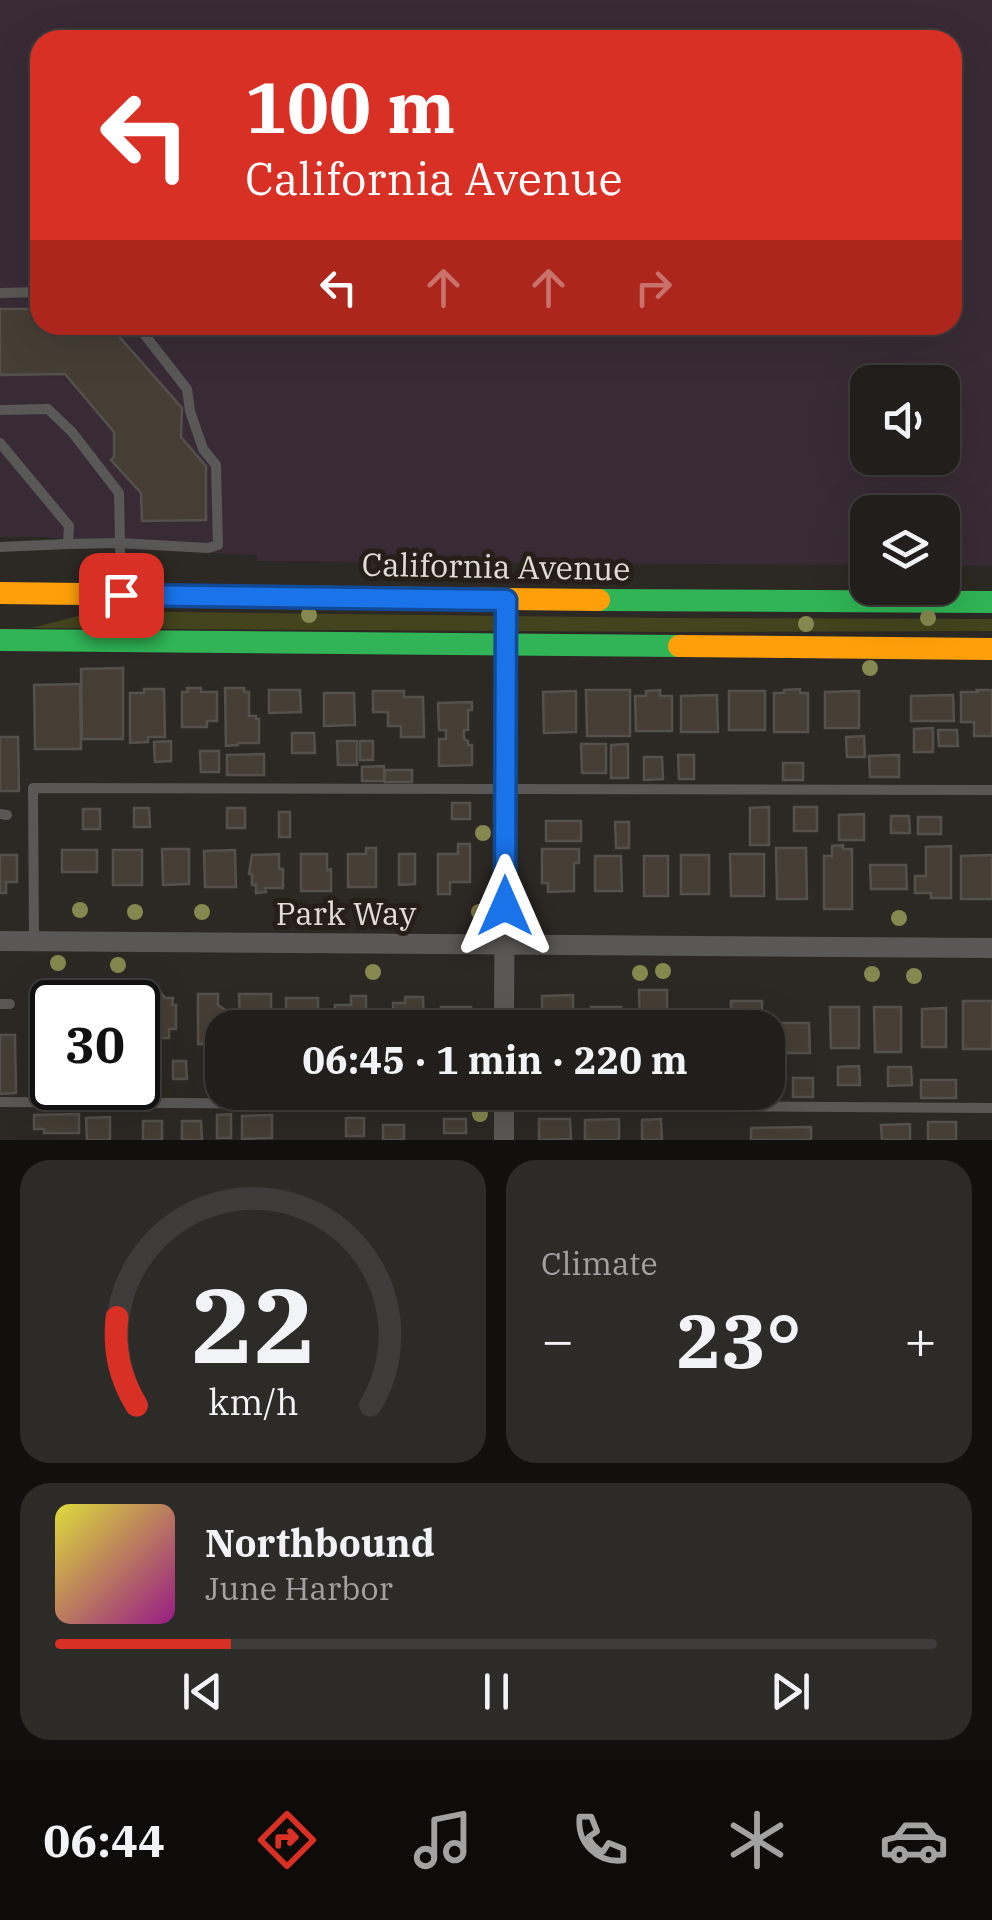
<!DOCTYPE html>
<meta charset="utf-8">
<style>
body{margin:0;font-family:"IBM Plex Serif",serif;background:#2d2b28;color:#f1f3f6;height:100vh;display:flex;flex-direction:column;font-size:38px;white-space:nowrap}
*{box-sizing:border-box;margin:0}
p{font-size:32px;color:#a2a2a3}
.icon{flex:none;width:55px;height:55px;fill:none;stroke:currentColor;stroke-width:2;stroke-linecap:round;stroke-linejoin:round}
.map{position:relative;height:1140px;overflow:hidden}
.sheet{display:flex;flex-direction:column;gap:20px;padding:20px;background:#12100f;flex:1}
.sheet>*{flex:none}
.top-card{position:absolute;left:30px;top:30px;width:932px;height:305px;border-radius:30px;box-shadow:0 10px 40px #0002,0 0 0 2px #3e3c3a;background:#d93025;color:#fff;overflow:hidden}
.tools{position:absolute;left:850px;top:365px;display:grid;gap:20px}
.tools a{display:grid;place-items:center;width:110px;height:110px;border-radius:20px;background:#211e1b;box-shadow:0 10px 40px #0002,0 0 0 2px #3e3c3a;font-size:50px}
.speed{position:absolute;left:30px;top:980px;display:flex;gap:20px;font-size:50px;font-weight:700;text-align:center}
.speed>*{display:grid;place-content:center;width:130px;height:130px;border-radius:50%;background:#211e1b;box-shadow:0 10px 40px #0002,0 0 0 2px #3e3c3a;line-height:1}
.speed .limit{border:5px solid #111;border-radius:15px;background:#fff;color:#111}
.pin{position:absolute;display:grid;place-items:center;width:85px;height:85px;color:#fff;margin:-42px;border-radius:20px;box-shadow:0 5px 15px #0006}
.me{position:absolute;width:110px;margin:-55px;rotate:0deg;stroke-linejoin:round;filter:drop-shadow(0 0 8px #0008)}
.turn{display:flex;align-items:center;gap:35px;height:210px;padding:0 50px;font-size:45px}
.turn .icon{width:130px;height:130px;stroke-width:2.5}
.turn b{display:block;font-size:70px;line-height:85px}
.lanes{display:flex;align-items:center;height:95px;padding:0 50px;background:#0003;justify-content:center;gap:50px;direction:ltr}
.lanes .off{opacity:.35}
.big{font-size:75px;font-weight:700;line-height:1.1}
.sheet .tile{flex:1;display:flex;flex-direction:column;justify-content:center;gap:15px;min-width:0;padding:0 35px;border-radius:30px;background:#2d2b28}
.sheet .dial{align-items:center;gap:0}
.dial svg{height:260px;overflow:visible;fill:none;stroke:#3e3c3a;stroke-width:7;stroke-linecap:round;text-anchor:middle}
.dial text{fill:#f1f3f6;stroke:none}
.song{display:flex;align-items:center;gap:30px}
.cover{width:120px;height:120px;border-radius:15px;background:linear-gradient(135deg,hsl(60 70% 55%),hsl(310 70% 35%))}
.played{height:10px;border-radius:5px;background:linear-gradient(90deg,#d93025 20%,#3e3c3a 20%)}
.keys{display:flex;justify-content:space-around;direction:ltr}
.heat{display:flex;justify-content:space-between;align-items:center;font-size:55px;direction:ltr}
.sheet .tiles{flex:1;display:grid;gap:20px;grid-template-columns:1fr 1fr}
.tile:last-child{grid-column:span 2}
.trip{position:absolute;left:205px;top:1010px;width:580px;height:100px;border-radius:30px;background:#211e1b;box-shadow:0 10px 40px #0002,0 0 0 2px #3e3c3a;font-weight:700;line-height:100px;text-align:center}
.dock{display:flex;height:160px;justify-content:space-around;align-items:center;background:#0d0c0b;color:#a2a2a3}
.dock .icon{width:70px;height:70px}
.dock .active{color:#d93025}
.dock b{font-size:45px;color:#f1f3f6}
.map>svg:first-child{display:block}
</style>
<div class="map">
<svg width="992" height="1140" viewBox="0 0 992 1140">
<rect width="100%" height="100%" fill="#2c2824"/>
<path fill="#382b35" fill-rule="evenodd" d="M0,0H992V566L943,565L942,512H868L867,565L257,561V555L116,549L47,537H0ZM40,40H952V325H40ZM868,382H942V458H868Z"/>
<path fill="#43441d" d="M98,611L669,618L992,619V631L674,632L31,628Z"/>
<g fill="#463e35" stroke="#54504c" stroke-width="2.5">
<path d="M0,309H40V325H109L182,408L181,437L206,466V520L142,521L141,493L111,460L114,457V432L65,374L0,375Z"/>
<path d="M123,668V739H82L81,669Z"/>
<path d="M80,684L81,749H35L34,685Z"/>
<path d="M187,688H201V692H217V721H207V727H182V692H188Z"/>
<path d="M225,688H244V692H249V716H256V719H259V743H238V745L226,746Z"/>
<path d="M144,689H164L165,737H148V742L130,743V693H144Z"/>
<path d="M800,689V693H808V732H774V693H784V690Z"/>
<path d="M269,690H300L301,712L269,713Z"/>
<path d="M586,690H630V736H587Z"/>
<path d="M660,690V696H672V731H636L635,696H646V691Z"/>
<path d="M977,690H992V736H974V722H961V692H978Z"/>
<path d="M373,691H404V697H423L424,737H401V726H388V712H373Z"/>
<path d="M576,691V732L544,733L543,692Z"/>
<rect x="729" y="691" width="36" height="39"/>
<path d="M859,691V728H825V692Z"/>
<path d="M324,693H354L355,725L324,726Z"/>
<path d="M717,695L718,732H681V696Z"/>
<path d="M953,695L954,721H911V696Z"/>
<path d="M472,702V710H468V730H464V739L468,741V745H472V765L439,766V739H446V730H439L438,703Z"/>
<path d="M933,728V752H914V729Z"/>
<path d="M938,730H957L958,746H939Z"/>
<path d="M292,733H314L315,753H292Z"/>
<path d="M864,736L865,757H847L846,737Z"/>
<path d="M0,737H18L19,791H0Z"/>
<path d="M171,741V761L155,762L154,742Z"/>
<path d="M337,741H357V765H338Z"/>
<rect x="360" y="741" width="13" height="19"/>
<path d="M581,744H606V773H582Z"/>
<path d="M628,744V778H611V745Z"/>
<path d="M200,751H219V772H201Z"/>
<path d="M264,754V775H227V755Z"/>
<path d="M678,755H694V779H679Z"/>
<path d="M899,755V777H870L869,756Z"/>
<path d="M644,757H662L663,779L644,780Z"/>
<rect x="783" y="763" width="20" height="17"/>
<path d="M384,766V781H362V767Z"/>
<rect x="385" y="770" width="27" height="12"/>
<rect x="452" y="803" width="18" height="16"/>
<path d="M769,807V845H750V808Z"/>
<rect x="794" y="807" width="23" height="24"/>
<path d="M134,808H149L150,827H134Z"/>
<rect x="227" y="808" width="18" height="20"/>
<rect x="83" y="809" width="17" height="20"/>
<rect x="279" y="812" width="11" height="25"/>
<path d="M864,814V840H839V815Z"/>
<path d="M891,816H909L910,833H891Z"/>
<rect x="918" y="817" width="23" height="17"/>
<rect x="546" y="821" width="35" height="20"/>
<path d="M615,822H629V848H616Z"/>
<path d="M458,844H470V882H450V894H438V854H458Z"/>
<path d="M843,845V849H852V909H824V856H832V846Z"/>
<path d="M951,846V898H931V893H915V876H926V847Z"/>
<path d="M366,848H376V887H348V854H366Z"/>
<path d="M776,848H806L807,899H777Z"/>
<path d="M162,849H189V884L163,885Z"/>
<path d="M542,849H579V863H574V891L548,892V883H542Z"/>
<rect x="62" y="850" width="35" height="22"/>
<rect x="113" y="850" width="29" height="35"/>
<path d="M235,850L236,887H205L204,851Z"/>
<path d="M279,854V869H283V888H265L266,892L256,893V885H252V874H249L252,855Z"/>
<path d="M301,854H327V870L331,869V891H301Z"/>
<path d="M399,854H415V884L399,885Z"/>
<path d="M730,854H764V896H731Z"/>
<path d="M0,855H17V882H6V893H0Z"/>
<rect x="681" y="855" width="28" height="39"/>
<path d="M992,855V899H961V856Z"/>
<path d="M595,856H621L622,891H595Z"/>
<rect x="644" y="856" width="24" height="40"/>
<path d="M870,865H906L907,889H871Z"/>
<path d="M98,990H109V994H117V1002H83V993L98,992Z"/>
<path d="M639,990H667V1028H640Z"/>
<path d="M36,991H71V1002H52V1027H37Z"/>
<path d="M145,994H162L165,998H173L172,1005H176V1029H169V1038H145Z"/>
<path d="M198,994H218V1005L227,1011V1028H222V1044H198Z"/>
<path d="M239,994H271V1016H266V1028H240Z"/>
<path d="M573,995V1028H542V996Z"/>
<path d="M351,996H366V1017L335,1018V1005H351Z"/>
<path d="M405,997H423L424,1028H394L393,1003H405Z"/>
<rect x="286" y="998" width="32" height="30"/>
<rect x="731" y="1001" width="31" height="27"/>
<rect x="963" y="1001" width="29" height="48"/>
<path d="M441,1007H471V1028H435V1013H441Z"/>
<path d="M591,1007H621L622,1028H591Z"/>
<path d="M830,1007H859V1048H831Z"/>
<path d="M874,1007H901V1052H875Z"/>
<path d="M946,1008V1047H922V1009Z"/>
<rect x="681" y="1012" width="35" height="16"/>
<path d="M781,1023H809L810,1053H781Z"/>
<path d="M0,1035H15L16,1093L0,1094Z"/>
<path d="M173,1061H186L187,1079H173Z"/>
<path d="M859,1066L860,1085H838V1067Z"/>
<path d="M888,1067H911L912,1085L888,1086Z"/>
<rect x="793" y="1078" width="20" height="19"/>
<rect x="921" y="1080" width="35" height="18"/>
<path d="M79,1114V1133H44V1129H34V1115Z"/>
<path d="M231,1114V1138H217V1115Z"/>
<path d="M272,1115V1138L242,1139V1116Z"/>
<path d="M110,1117V1140H87L86,1118Z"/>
<rect x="346" y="1118" width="18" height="18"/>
<rect x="444" y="1119" width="22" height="14"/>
<path d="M539,1119H570L571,1139L539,1140Z"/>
<path d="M619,1119V1140H585V1120Z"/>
<path d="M661,1119L662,1140H642V1120Z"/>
<rect x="143" y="1121" width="19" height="19"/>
<path d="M182,1121H201L202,1140H182Z"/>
<rect x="928" y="1122" width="28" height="18"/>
<path d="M910,1124V1140H882L881,1125Z"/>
<rect x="383" y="1125" width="21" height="15"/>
<path d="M811,1127V1140H751V1128Z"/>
</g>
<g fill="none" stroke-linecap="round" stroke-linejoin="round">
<g stroke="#5a5857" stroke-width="10">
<path d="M0,293L40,292"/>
<path d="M0,410L48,409L72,432L119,493L121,594"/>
<path d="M0,443L69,526L68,544L119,543L208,548L218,545L216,465L203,449L190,411L187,389L137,325"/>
<path d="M0,547L68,544"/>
<path d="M0,814L7,815"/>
<path d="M34,942L33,788L992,790"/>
<path d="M0,1004H10"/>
<path d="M0,1102L992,1108"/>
</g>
<g stroke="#5a5857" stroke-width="20">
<path d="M0,941L992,948"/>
<path d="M504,1028L506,600"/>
<path d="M504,1140V1092"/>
</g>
<g stroke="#30b455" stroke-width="22">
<path d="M599,600L992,602"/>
<path d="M0,640L679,646"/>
</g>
<g stroke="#ff9f0a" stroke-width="22">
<path d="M0,593L599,600"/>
<path d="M679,646L992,649"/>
</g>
</g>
<g fill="#878750">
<circle cx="309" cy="615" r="8"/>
<circle cx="928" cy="618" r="8"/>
<circle cx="119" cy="623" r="8"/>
<circle cx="806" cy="624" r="8"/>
<circle cx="870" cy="668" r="8"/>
<circle cx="483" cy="833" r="8"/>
<circle cx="80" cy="910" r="8"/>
<circle cx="135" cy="912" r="8"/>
<circle cx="202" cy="912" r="8"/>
<circle cx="479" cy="912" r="8"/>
<circle cx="899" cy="918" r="8"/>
<circle cx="58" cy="963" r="8"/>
<circle cx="118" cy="965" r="8"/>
<circle cx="663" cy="971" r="8"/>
<circle cx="373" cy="972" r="8"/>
<circle cx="640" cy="973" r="8"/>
<circle cx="872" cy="974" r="8"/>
<circle cx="914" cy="976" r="8"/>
<circle cx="480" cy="1114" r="8"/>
</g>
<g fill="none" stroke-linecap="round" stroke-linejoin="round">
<defs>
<path id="route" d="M121,595L506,600L505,906"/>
</defs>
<use href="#route" stroke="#114b97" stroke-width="25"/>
<use href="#route" stroke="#1a73e8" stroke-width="18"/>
</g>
<g text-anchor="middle" stroke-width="10" stroke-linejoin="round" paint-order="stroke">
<g font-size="32" fill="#e1dcd7" stroke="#261e17">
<text transform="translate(496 567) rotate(1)" y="11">California Avenue</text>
<text x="346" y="925">Park Way</text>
</g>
</g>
</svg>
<div class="tools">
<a><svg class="icon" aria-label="sound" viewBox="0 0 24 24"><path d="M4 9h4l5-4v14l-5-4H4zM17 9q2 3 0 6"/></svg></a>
<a><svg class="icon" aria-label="layers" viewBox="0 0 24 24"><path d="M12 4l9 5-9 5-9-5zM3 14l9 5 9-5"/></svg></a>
</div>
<div class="speed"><div class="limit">30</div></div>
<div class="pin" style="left:121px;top:595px;background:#d93025"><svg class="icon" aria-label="arrive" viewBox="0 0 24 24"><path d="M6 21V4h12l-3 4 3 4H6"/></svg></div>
<svg class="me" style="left:505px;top:906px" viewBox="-20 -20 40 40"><path d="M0-17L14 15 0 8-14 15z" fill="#1a73e8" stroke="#fff" stroke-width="4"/></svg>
<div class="trip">06:45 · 1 min · 220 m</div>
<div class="top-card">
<div class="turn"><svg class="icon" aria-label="left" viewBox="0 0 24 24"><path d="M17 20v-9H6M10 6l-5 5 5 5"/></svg><div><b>100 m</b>California Avenue</div></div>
<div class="lanes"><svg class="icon" aria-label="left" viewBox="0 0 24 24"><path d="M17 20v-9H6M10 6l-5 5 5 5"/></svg><svg class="icon off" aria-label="ahead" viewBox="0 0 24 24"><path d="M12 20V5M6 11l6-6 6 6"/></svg><svg class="icon off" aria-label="ahead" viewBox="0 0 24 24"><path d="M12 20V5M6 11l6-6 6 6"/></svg><svg class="icon off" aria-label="right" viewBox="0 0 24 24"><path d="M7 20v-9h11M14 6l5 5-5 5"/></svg></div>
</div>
</div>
<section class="sheet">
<div class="tiles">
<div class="tile dial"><svg viewBox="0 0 100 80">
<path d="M14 69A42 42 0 1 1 86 69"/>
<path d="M14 69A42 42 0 0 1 8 42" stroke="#d93025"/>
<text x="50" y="56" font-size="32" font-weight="700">22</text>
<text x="50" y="72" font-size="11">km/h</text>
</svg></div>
<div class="tile"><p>Climate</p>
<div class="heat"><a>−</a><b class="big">23°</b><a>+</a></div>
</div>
<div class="tile">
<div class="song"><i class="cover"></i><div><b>Northbound</b><p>June Harbor</p></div></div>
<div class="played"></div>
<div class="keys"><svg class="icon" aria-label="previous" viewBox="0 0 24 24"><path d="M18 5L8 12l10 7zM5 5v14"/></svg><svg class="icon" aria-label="pause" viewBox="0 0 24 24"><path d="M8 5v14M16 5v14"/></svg><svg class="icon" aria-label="next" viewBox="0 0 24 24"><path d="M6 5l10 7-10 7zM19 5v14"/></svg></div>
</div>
</div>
</section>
<nav class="dock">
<b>06:44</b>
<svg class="icon active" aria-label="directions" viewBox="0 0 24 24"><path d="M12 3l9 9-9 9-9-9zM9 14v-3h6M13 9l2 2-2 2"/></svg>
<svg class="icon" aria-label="music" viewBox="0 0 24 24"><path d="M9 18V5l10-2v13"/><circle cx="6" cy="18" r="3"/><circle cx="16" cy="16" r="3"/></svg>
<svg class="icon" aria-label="phone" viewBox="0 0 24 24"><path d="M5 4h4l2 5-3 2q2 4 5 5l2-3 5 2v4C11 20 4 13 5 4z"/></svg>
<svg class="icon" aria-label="climate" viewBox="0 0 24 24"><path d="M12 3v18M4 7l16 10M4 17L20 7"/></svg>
<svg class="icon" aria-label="car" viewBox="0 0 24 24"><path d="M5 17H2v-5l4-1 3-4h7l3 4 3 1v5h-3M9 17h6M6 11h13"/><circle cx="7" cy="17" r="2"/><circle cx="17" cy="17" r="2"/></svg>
</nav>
